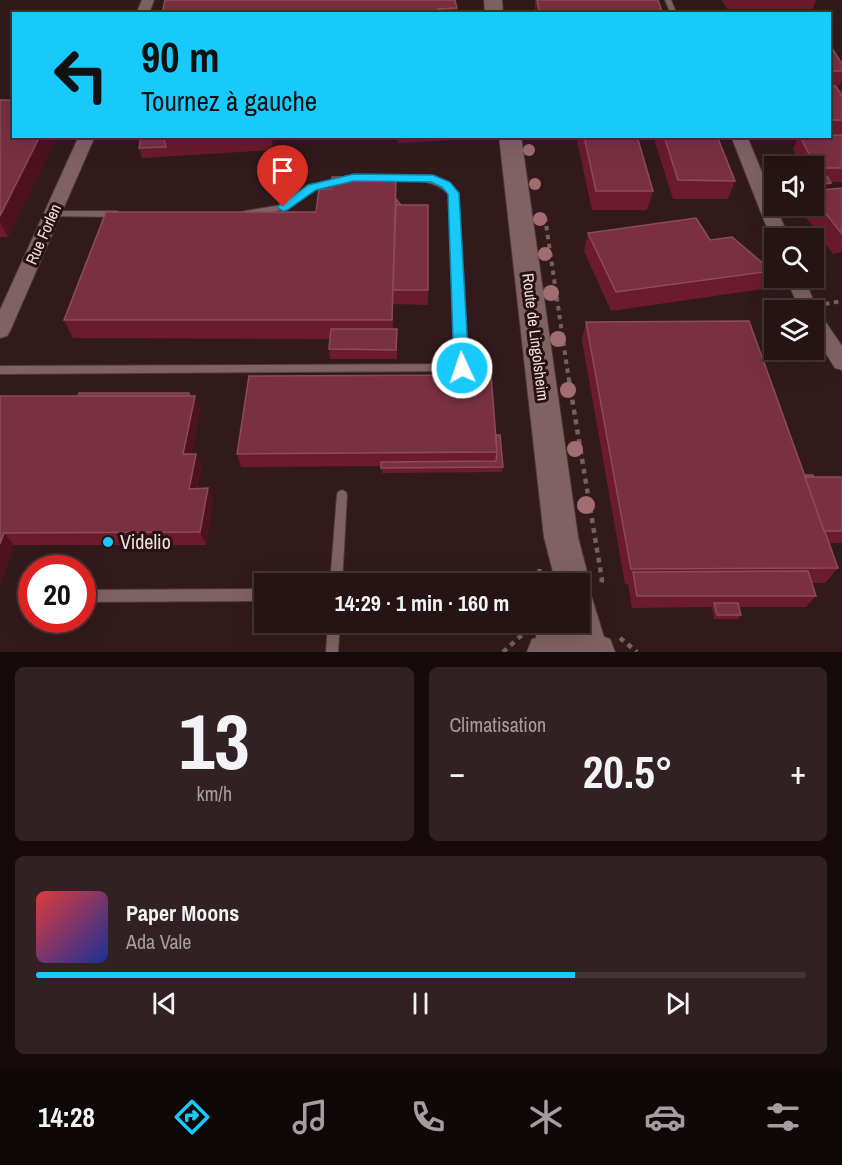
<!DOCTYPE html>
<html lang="fr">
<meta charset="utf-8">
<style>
body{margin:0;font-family:"Archivo Narrow",sans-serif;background:#322122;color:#f1f3f6;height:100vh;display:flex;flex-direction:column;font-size:22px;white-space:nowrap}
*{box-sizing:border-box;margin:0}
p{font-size:20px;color:#a49ea0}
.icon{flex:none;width:33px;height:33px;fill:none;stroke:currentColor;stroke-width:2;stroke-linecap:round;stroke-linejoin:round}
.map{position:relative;height:652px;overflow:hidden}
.side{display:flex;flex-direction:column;gap:15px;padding:15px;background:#150b0c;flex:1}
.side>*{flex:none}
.guide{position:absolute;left:12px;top:12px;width:819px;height:126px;border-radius:0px;box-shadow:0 6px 24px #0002,0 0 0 2px #423334;background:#17cafb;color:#111;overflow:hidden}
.tools{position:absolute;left:764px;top:156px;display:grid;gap:12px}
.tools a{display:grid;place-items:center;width:60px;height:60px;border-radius:0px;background:#261415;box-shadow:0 6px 24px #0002,0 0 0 2px #423334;font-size:30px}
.speed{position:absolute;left:18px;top:555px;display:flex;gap:12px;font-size:30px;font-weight:700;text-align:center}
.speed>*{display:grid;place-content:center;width:78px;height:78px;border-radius:50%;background:#261415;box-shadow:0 6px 24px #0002,0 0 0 2px #423334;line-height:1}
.speed .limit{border:9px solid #d22;background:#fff;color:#111}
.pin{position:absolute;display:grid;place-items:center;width:51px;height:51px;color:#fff;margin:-62px -26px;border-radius:50% 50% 50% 0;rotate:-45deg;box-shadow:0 0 6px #0007}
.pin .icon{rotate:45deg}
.me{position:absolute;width:66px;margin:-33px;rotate:357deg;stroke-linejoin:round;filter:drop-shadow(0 0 4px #0008)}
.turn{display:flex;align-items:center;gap:21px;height:126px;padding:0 30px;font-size:27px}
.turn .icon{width:78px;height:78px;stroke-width:2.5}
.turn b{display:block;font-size:42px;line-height:51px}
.big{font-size:45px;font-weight:700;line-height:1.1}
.side .tile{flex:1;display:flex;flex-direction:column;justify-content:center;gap:9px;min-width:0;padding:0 21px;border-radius:9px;background:#322122}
.side .dial{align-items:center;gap:0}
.dial b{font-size:78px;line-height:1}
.song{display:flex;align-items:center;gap:18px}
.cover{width:72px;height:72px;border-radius:9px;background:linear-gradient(135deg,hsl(0 70% 55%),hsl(230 70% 35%))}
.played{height:6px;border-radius:3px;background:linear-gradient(90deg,#17cafb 70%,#423334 70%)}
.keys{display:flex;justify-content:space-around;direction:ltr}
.heat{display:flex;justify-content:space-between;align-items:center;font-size:33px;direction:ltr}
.side .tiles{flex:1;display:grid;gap:15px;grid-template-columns:1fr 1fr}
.tile:last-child{grid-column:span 2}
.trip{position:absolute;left:254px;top:573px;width:336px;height:60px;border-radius:0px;background:#261415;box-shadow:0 6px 24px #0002,0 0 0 2px #423334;font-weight:700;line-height:60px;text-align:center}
.menu{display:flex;height:96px;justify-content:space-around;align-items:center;background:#0f0808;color:#a49ea0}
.menu .icon{width:42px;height:42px}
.menu .current{color:#17cafb}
.menu b{font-size:27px;color:#f1f3f6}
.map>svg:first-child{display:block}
</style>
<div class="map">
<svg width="842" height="652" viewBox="0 0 842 652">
<rect width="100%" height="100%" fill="#321a1c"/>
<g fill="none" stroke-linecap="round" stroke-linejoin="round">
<defs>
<g id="lane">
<path d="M665,0H671L677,14H671Z"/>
<path d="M412,175C430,176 445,180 457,193L467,368L465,371L0,374V366L457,364L449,194C430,177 408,180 384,180L380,178L384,176Z"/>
<path d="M343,178L347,180L346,182L314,189L286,209L245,217L241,214L245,211L281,205L309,185Z"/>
<path d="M52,211H117L121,214L117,217L49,216L48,214Z"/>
<path d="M342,490L346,492L347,495L342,584H330L337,495L338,492Z"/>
<path d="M264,589V601L82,602V590Z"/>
<path d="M23,590H32V602L19,600L17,596L19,592Z"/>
<path d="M328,622H340L338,652H326Z"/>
</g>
<g id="street">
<path d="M142,0H154L149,14H136Z"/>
<path d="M79,136H95L10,331L7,336L0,338V310Z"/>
<path d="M731,136H747L789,238H774V242L771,238Z"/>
<path d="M786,278H804L818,311L842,346V370L835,368L813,333V310H800Z"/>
</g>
<g id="secondary">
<path d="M484,0H502L503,14H485Z"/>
<path d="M499,136H521L578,537L590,584L586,593L591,595L604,637L610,639L615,652H527L532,639L536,638L537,622H579V584H556L544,537Z"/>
</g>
</defs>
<use href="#lane" stroke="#4d393b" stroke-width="2"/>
<use href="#street" stroke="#4d393b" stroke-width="2"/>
<use href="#secondary" stroke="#4d393b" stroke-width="2"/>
<g stroke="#766062" stroke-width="4" stroke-dasharray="4.5 4.5" stroke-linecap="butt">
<path d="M545,217L569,381"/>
<path d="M825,304L842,301"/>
</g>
<g stroke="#766062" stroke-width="4.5" stroke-dasharray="5 5" stroke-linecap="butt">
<path d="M569,380L602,580L600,586"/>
<path d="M538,584L540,567"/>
<path d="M620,638L637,652"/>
<path d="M503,652L523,634"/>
</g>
<use href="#lane" fill="#806264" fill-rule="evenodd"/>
<use href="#street" fill="#806264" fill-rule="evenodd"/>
<use href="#secondary" fill="#806264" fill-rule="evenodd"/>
</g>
<g fill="#a16d71">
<circle cx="529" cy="150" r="6"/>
<circle cx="535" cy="184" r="6"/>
<circle cx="540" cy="219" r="7"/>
<circle cx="545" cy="254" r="7"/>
<circle cx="551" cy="293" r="8"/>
<circle cx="558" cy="339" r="8"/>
<circle cx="568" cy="390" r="8"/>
<circle cx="575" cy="449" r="8"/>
<circle cx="586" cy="505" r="9"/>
</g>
<g fill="#6b1b2d">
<path d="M535,0H658L663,14H536L535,8Z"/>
<path d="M722,0H816L813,9H727Z"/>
<path d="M457,8V14H162Z"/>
<path d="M830,48L842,64V80L840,85H830Z"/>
<path d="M830,86L839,90H842V134H830Z"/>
<path d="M0,100L14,136H57L8,237H0Z"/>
<path d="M842,135V182H830L828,188L813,190V166H797L799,161L793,149L799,136H830Z"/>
<path d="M141,136H274L273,150L142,158L139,148Z"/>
<path d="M397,136H457L456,140L398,143Z"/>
<path d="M576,136H637L653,191L647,210H592Z"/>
<path d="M653,136H717L735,181L728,199H673Z"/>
<path d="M842,188V252L833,254L801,211L803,206H813V191Z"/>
<path d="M331,189L397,199L401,205H428V305L393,304V329H397V359H330L329,349L330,339L73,338L64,320L316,212Z"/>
<path d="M588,233L710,240L772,271L763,289L611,311L584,251Z"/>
<path d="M586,322L805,475L814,477H842V543H829L838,568L825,583H812L816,596L806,607H739L741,615L738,619H714L712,607L632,608L628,584H625L582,340Z"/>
<path d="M0,396H190L200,409L191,454H196L201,467L197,489L208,488L213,501L206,545H14L0,586Z"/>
<path d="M496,435L503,467L502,472L382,473L381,466L241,467L237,454Z"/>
</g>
<g fill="#4e121e">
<path d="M40,136H57L8,237L0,222V216Z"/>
<path d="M271,136H274L273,150Z"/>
<path d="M396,177L397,196L393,290L392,339V320Z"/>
<path d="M831,183L828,188L813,190V185Z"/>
<path d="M195,396L200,409L188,467L183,454Z"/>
<path d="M196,454L201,467L194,501L189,489Z"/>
<path d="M208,488L213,501L206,545L200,532Z"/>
<path d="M4,533L14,545L0,586V544Z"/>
</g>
<g fill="#793040" stroke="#8c4b59" stroke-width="1.5">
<path d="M165,0H455L457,8L438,9L440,14H162Z"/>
<path d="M537,0H658L663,14H540Z"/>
<path d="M729,13H782L783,14H728Z"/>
<path d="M830,48H832L842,64V71H830Z"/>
<path d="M830,86H836L842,96V120H830Z"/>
<path d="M0,100H14V136H40L0,216Z"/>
<path d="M830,135H842V168H816L800,136H830Z"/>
<path d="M141,136H163L166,147L139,148Z"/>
<path d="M163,136H190L163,138Z"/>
<path d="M584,136H637L653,191H596Z"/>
<path d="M664,136H717L735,181L678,180Z"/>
<path d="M800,161H803L806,166H802Z"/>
<path d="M332,177H396L392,320H64L106,212H316L319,189H331Z"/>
<path d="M813,177H828L831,183L813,185Z"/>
<path d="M842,188V234L813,197V191Z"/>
<path d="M396,199L401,205H396Z"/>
<path d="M396,205H428V290H393Z"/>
<path d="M696,218L710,240L732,237L772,271L616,292L588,233Z"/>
<path d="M749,321L838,568L631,569L586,322Z"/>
<path d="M331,329H397L396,350L329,349Z"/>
<path d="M491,375L497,452L237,454L249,376Z"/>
<path d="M79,393H189V396H78Z"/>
<path d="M0,396H195L183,454H196L189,489L208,488L200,532L4,533L0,544Z"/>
<path d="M496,435H500L503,467L381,468V462L496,461L497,452Z"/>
<path d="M805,475H813L814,477H805Z"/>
<path d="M805,477H842V531H824Z"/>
<path d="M808,571L816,596H637L633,572Z"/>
<path d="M714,603H738L741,615H717Z"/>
</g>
<path fill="#17cafb" stroke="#0f83a3" stroke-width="1.5" d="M354,174L433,175L450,182L459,193L469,368L467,372H457L454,368L448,194L442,187L431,182L354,181L316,190L287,210L283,211L277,207L308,185Z"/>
<circle fill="#17cafb" stroke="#281113" stroke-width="2" cx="108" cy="542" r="6"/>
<g text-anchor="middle" stroke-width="6" stroke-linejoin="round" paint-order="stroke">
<g font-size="16" fill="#f0dfdf" stroke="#281113">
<text transform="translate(43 234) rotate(-66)" y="6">Rue Forlen</text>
<text transform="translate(536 337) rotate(83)" y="6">Route de Lingolsheim</text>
</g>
<g font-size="20" fill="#f0dfdf" stroke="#281113" text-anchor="start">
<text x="120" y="549">Videlio</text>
</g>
</g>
</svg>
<div class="tools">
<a><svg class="icon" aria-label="sound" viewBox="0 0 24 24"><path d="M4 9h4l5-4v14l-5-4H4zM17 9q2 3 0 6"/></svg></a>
<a><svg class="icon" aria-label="search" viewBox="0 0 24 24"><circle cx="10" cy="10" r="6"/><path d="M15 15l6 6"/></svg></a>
<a><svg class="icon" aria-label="layers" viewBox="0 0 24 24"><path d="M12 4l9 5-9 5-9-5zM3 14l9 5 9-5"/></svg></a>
</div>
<div class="speed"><div class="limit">20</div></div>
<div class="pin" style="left:283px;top:207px;background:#d93025"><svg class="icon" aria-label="arrive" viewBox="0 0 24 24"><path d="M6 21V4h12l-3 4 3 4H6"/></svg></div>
<svg class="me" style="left:462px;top:368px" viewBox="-20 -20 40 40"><circle r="17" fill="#17cafb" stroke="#fff" stroke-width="3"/><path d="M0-11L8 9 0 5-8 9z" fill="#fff"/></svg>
<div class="trip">14:29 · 1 min · 160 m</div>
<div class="guide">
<div class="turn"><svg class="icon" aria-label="left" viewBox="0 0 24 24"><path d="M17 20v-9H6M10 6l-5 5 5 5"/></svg><div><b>90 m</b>Tournez à gauche</div></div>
</div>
</div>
<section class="side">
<div class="tiles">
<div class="tile dial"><b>13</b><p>km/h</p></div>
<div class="tile"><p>Climatisation</p>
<div class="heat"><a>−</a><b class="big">20.5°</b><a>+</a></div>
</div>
<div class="tile">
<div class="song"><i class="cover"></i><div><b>Paper Moons</b><p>Ada Vale</p></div></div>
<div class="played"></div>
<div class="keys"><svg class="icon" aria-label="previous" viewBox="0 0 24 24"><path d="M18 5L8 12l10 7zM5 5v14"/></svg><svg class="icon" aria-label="pause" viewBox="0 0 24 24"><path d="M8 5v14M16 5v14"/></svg><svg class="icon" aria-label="next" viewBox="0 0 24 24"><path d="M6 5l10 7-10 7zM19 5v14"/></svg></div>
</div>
</div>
</section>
<nav class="menu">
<b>14:28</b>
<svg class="icon current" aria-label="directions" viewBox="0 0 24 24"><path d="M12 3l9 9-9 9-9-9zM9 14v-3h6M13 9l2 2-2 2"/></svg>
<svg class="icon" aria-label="music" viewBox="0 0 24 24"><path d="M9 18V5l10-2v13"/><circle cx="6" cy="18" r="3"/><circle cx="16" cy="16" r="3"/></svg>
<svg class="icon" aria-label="phone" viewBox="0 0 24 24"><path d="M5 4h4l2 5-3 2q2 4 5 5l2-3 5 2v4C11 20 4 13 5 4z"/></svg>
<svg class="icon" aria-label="climate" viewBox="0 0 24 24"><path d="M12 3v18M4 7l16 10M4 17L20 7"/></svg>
<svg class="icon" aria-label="car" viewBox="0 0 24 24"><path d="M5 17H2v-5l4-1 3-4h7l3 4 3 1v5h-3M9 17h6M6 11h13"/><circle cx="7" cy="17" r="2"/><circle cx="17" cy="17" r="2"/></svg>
<svg class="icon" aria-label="filters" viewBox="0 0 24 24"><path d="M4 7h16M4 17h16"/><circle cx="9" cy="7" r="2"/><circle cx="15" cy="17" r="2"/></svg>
</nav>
